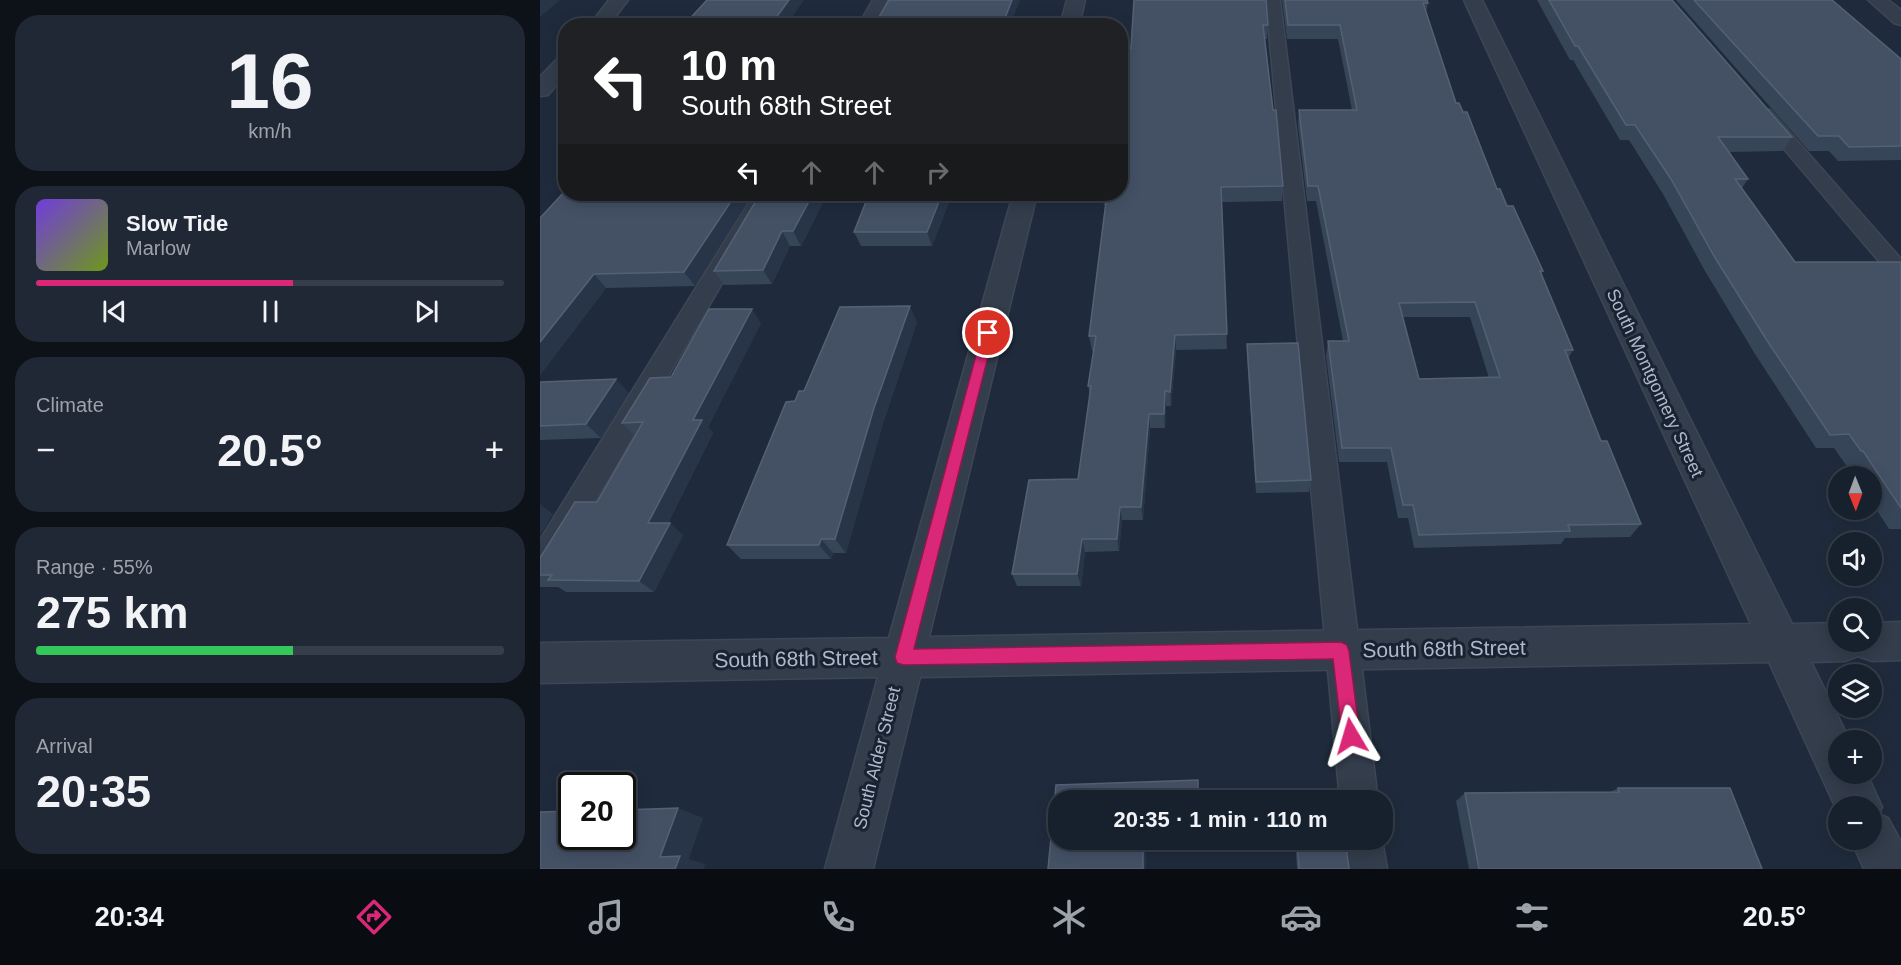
<!DOCTYPE html>
<meta charset="utf-8">
<style>
body{margin:0;font-family:Arial,sans-serif;background:#202835;color:#f1f3f6;height:100vh;display:flex;flex-direction:column;font-size:22px;white-space:nowrap}
*{box-sizing:border-box;margin:0}
p{font-size:20px;color:#9ea3aa}
.icon{flex:none;width:33px;height:33px;fill:none;stroke:currentColor;stroke-width:2;stroke-linecap:round;stroke-linejoin:round}
.map{position:relative;flex:1;overflow:hidden}
.sheet{display:flex;flex-direction:column;gap:15px;padding:15px;background:#0d1219;width:540px}
.sheet>*{flex:none}
.hud{position:absolute;left:18px;top:18px;width:570px;height:183px;border-radius:24px;box-shadow:0 3px 15px #0003,0 0 0 2px #363e49;background:#202124;color:#fff;overflow:hidden}
.needle{width:39px;rotate:179deg}
.fabs{position:absolute;left:1288px;top:466px;display:grid;gap:12px}
.fabs a{display:grid;place-items:center;width:54px;height:54px;border-radius:50%;background:#17202d;box-shadow:0 3px 15px #0003,0 0 0 2px #363e49;font-size:30px}
.speed{position:absolute;left:18px;top:772px;display:flex;gap:12px;font-size:30px;font-weight:700;text-align:center}
.speed>*{display:grid;place-content:center;width:78px;height:78px;border-radius:50%;background:#17202d;box-shadow:0 3px 15px #0003,0 0 0 2px #363e49;line-height:1}
.speed .limit{border:3px solid #111;border-radius:9px;background:#fff;color:#111}
.pin{position:absolute;display:grid;place-items:center;width:51px;height:51px;color:#fff;margin:-26px;border:3px solid #fff;border-radius:50%;box-shadow:0 2px 6px #0007}
.me{position:absolute;width:66px;margin:-33px;rotate:353deg;stroke-linejoin:round;filter:drop-shadow(0 0 4px #0008)}
.turn{display:flex;align-items:center;gap:21px;height:126px;padding:0 24px;font-size:27px}
.turn .icon{width:78px;height:78px;stroke-width:2.5}
.turn b{display:block;font-size:42px;line-height:51px}
.lanes{display:flex;align-items:center;height:57px;padding:0 24px;background:#0003;justify-content:center;gap:30px;direction:ltr}
.lanes .off{opacity:.35}
.big{font-size:45px;font-weight:700;line-height:1.1}
.sheet .widget{flex:1;display:flex;flex-direction:column;justify-content:center;gap:9px;min-width:0;padding:0 21px;border-radius:24px;background:#202835}
.sheet .dial{align-items:center;gap:0}
.dial b{font-size:78px;line-height:1}
.song{display:flex;align-items:center;gap:18px}
.cover{width:72px;height:72px;border-radius:9px;background:linear-gradient(135deg,hsl(260 70% 55%),hsl(80 70% 35%))}
.played{height:6px;border-radius:3px;background:linear-gradient(90deg,#db2777 55%,#363e49 55%)}
.keys{display:flex;justify-content:space-around;direction:ltr}
.heat{display:flex;justify-content:space-between;align-items:center;font-size:33px;direction:ltr}
.charge{height:9px;border-radius:4px;background:linear-gradient(90deg,#34c759 55%,#363e49 0)}
.trip{position:absolute;left:508px;top:790px;width:345px;height:60px;border-radius:24px;background:#17202d;box-shadow:0 3px 15px #0003,0 0 0 2px #363e49;font-weight:700;line-height:60px;text-align:center}
.tab-bar{display:flex;height:96px;justify-content:space-around;align-items:center;background:#090d12;color:#9ea3aa}
.tab-bar .icon{width:42px;height:42px}
.tab-bar .current{color:#db2777}
.tab-bar b{font-size:27px;color:#f1f3f6}
main{display:flex;flex:1;min-height:0}
.map>svg:first-child{display:block}
</style>
<main>
<section class="sheet">
<div class="widget dial"><b>16</b><p>km/h</p></div>
<div class="widget">
<div class="song"><i class="cover"></i><div><b>Slow Tide</b><p>Marlow</p></div></div>
<div class="played"></div>
<div class="keys"><svg class="icon" aria-label="previous" viewBox="0 0 24 24"><path d="M18 5L8 12l10 7zM5 5v14"/></svg><svg class="icon" aria-label="pause" viewBox="0 0 24 24"><path d="M8 5v14M16 5v14"/></svg><svg class="icon" aria-label="next" viewBox="0 0 24 24"><path d="M6 5l10 7-10 7zM19 5v14"/></svg></div>
</div>
<div class="widget"><p>Climate</p>
<div class="heat"><a>−</a><b class="big">20.5°</b><a>+</a></div>
</div>
<div class="widget"><p>Range · 55%</p><b class="big">275 km</b><div class="charge"></div></div>
<div class="widget"><p>Arrival</p><b class="big">20:35</b></div>
</section>
<div class="map">
<svg width="1361" height="869" viewBox="0 0 1361 869">
<rect width="100%" height="100%" fill="#1f2b3c"/>
<g fill="none" stroke-linecap="round" stroke-linejoin="round">
<defs>
<g id="service">
<path d="M333,0H347L333,26H318Z"/>
<path d="M726,0H740L838,801H800Z"/>
<path d="M1224,109L1230,110L1361,259V280L1353,278L1218,118L1215,114L1218,110Z"/>
<path d="M214,194H234L11,577L0,581V540Z"/>
<path d="M804,840H842L847,869H807Z"/>
</g>
<g id="minor">
<path d="M69,0H88L68,26H49Z"/>
<path d="M527,0H545L539,26H520Z"/>
<path d="M924,0H942L1252,624L1299,623V642H1332V623L1361,622V660L1332,661L1318,656L1305,661L1271,662L1310,741H1299V774H1327L1342,807L1339,814L1348,818L1361,842V869H1324L1311,840H1332V807H1299V815L1229,662L380,677L333,869H285L338,677L0,683V643L349,638L473,194H497L389,637L1211,624Z"/>
<path d="M1328,0H1348L1361,10V25L1354,23Z"/>
<path d="M26,55V74L8,95L0,96V77L19,57Z"/>
</g>
</defs>
<use href="#service" stroke="#3d4655" stroke-width="3"/>
<use href="#minor" stroke="#3d4655" stroke-width="3"/>
<use href="#service" fill="#333d4c" fill-rule="evenodd"/>
<use href="#minor" fill="#333d4c" fill-rule="evenodd"/>
</g>
<g fill="#374559" fill-rule="evenodd">
<path d="M594,0L728,25L727,39H725L733,110L743,186L742,201L682,202L687,349L636,350L631,406H626L625,428H610L603,520H582L579,551L545,552L541,586H477L472,574L538,479L550,395L548,386L554,351H552L549,336L565,205H564L562,194H580Z"/>
<path d="M742,0H887L888,3L886,13L916,103L923,112L957,189L1003,271L1001,275L1033,350L1028,359L1061,441L1101,524L1090,537L1025,538L1021,544L874,548L868,518H858L847,462H799L786,356L788,341H803L776,201H767L758,125L759,110H812L798,39H747ZM862,317H930L949,378L879,379Z"/>
<path d="M997,0H1132L1252,137L1243,151L1189,152L1208,179L1202,188L1255,262H1361V529H1349L1332,503V477H1316L1308,465H1306L1294,448H1276L1215,354L1165,271L1123,194L1089,140H1080L1033,60H1030Z"/>
<path d="M1136,0H1292L1361,59V160L1298,161L1289,151H1269Z"/>
<path d="M213,194L155,286L66,288L0,375V218Z"/>
<path d="M287,194L261,246H250L232,284L184,285L174,271Z"/>
<path d="M329,194H412L392,246H321L314,232Z"/>
<path d="M377,322L343,423L306,553H293L291,559H201L187,545L255,401Z"/>
<path d="M221,323L168,427L173,433L128,523L143,535L114,592H26L18,587H0V558L57,502L95,436L82,423Z"/>
<path d="M707,344L771,480L769,492L716,493L707,357Z"/>
<path d="M0,382L89,393L61,438L0,440Z"/>
<path d="M1078,788L1222,869H929L916,801L925,793L1070,792Z"/>
<path d="M755,840H805L809,869H757Z"/>
</g>
<g fill="#283549">
<path d="M0,0H20L0,17Z"/>
<path d="M249,0H264L246,26H230Z"/>
<path d="M472,0H480L470,26H462Z"/>
<path d="M196,194H213L155,286L144,272Z"/>
<path d="M273,194H287L261,246L253,231Z"/>
<path d="M402,194H412L392,246L387,232Z"/>
<path d="M242,231L250,246L232,284L223,270Z"/>
<path d="M54,274L66,288L0,375V342Z"/>
<path d="M370,306L377,322L343,423L306,553L295,539L334,408Z"/>
<path d="M212,309L221,323L168,427L173,433L122,535L108,523L153,420Z"/>
<path d="M635,335L636,350L631,406L630,392Z"/>
<path d="M76,379L89,393L61,438L46,424Z"/>
<path d="M625,391L626,406L625,428L624,414Z"/>
<path d="M609,414L610,428L603,520L601,507Z"/>
<path d="M0,504L13,514L0,536Z"/>
<path d="M580,507L582,520L579,551L577,539Z"/>
<path d="M130,523L143,535L114,592L99,581Z"/>
<path d="M281,539L293,553L291,559L279,545Z"/>
<path d="M542,539L545,552L541,586L537,574Z"/>
<path d="M138,808L163,818L149,859L165,864L164,869H135L120,857Z"/>
<rect x="603" y="840" width="3" height="29"/>
</g>
<g fill="#445165" stroke="#546175" stroke-width="1.5" fill-rule="evenodd">
<path d="M167,0H249L230,26H143Z"/>
<path d="M349,0H472L462,26H334Z"/>
<path d="M594,0H726L728,25H723L733,110H736L743,186L681,187L687,334L635,335L630,392L625,391L624,414H609L601,507H580L577,539H542L537,574H472L489,480L538,479L551,386H548L556,336H549L567,194H580V68L583,48H591Z"/>
<path d="M745,0H887L888,3H883L916,103H919L923,112H927L957,189H960L967,206H973L1003,271H1000L1033,350H1025L1061,441H1067L1101,524L1028,525L1030,531L879,535L873,505H863L851,448H802L788,341H809L778,186H768L759,110H817L800,25H748ZM935,302L960,377L879,379L859,303Z"/>
<path d="M1009,0H1132L1252,137H1178L1208,179H1195L1255,262H1361V508L1323,451H1321L1309,434L1290,435L1226,339L1174,256L1131,179L1095,125H1086L1038,46H1035Z"/>
<path d="M1154,0H1292L1361,59V146L1309,147L1299,136H1278Z"/>
<path d="M26,190V194H196L144,272L54,274L0,342V218Z"/>
<path d="M220,194H273L253,231H242L223,270L174,271Z"/>
<path d="M329,194H402L387,232H314Z"/>
<path d="M370,306L334,408L295,539H281L279,545H187L246,402L255,401L259,391H264L300,307Z"/>
<path d="M169,309H212L153,420H162L108,523H130L99,581L8,580L12,575H0V558L35,502H57L103,422L82,423L110,378L131,377Z"/>
<path d="M758,343L771,480L716,482L707,344Z"/>
<path d="M76,379L46,424L0,426V382Z"/>
<path d="M658,780V801H519V840H603V869H508L516,785Z"/>
<path d="M1078,788H1190L1222,869H939L925,793L1079,792Z"/>
<path d="M138,808L120,857L140,856L135,869H0V812L32,811V837H82V810Z"/>
<path d="M757,840H805L809,869H759Z"/>
</g>
<path fill="#db2777" stroke="#8e194d" stroke-width="1.5" d="M448,328L454,333L374,649L801,642L807,645L809,651L820,736L817,743L811,745L805,743L802,736L793,659L363,665L357,663L355,657L442,333Z"/>
<g text-anchor="middle" stroke-width="6" stroke-linejoin="round" paint-order="stroke">
<g font-size="18" fill="#aeb8c8" stroke="#192231">
<text transform="translate(1115 383) rotate(65)" y="6">South Montgomery Street</text>
<text transform="translate(337 758) rotate(-76)" y="6">South Alder Street</text>
</g>
<g font-size="21" fill="#aeb8c8" stroke="#192231">
<text transform="translate(904 649) rotate(-1)" y="7">South 68th Street</text>
<text transform="translate(256 659) rotate(-1)" y="7">South 68th Street</text>
</g>
</g>
</svg>
<div class="fabs">
<a><svg class="needle" viewBox="-14 -14 28 28"><path d="M0-13l5 13h-10z" fill="#e53935"/><path d="M0 13l5-13h-10z" fill="#9ea3aa"/></svg></a>
<a><svg class="icon" aria-label="sound" viewBox="0 0 24 24"><path d="M4 9h4l5-4v14l-5-4H4zM17 9q2 3 0 6"/></svg></a>
<a><svg class="icon" aria-label="search" viewBox="0 0 24 24"><circle cx="10" cy="10" r="6"/><path d="M15 15l6 6"/></svg></a>
<a><svg class="icon" aria-label="layers" viewBox="0 0 24 24"><path d="M12 4l9 5-9 5-9-5zM3 14l9 5 9-5"/></svg></a>
<a>+</a>
<a>−</a>
</div>
<div class="speed"><div class="limit">20</div></div>
<div class="pin" style="left:448px;top:333px;background:#d93025"><svg class="icon" aria-label="arrive" viewBox="0 0 24 24"><path d="M6 21V4h12l-3 4 3 4H6"/></svg></div>
<svg class="me" style="left:811px;top:736px" viewBox="-20 -20 40 40"><path d="M0-17L14 15 0 8-14 15z" fill="#db2777" stroke="#fff" stroke-width="4"/></svg>
<div class="trip">20:35 · 1 min · 110 m</div>
<div class="hud">
<div class="turn"><svg class="icon" aria-label="left" viewBox="0 0 24 24"><path d="M17 20v-9H6M10 6l-5 5 5 5"/></svg><div><b>10 m</b>South 68th Street</div></div>
<div class="lanes"><svg class="icon" aria-label="left" viewBox="0 0 24 24"><path d="M17 20v-9H6M10 6l-5 5 5 5"/></svg><svg class="icon off" aria-label="ahead" viewBox="0 0 24 24"><path d="M12 20V5M6 11l6-6 6 6"/></svg><svg class="icon off" aria-label="ahead" viewBox="0 0 24 24"><path d="M12 20V5M6 11l6-6 6 6"/></svg><svg class="icon off" aria-label="right" viewBox="0 0 24 24"><path d="M7 20v-9h11M14 6l5 5-5 5"/></svg></div>
</div>
</div>
</main>
<nav class="tab-bar">
<b>20:34</b>
<svg class="icon current" aria-label="directions" viewBox="0 0 24 24"><path d="M12 3l9 9-9 9-9-9zM9 14v-3h6M13 9l2 2-2 2"/></svg>
<svg class="icon" aria-label="music" viewBox="0 0 24 24"><path d="M9 18V5l10-2v13"/><circle cx="6" cy="18" r="3"/><circle cx="16" cy="16" r="3"/></svg>
<svg class="icon" aria-label="phone" viewBox="0 0 24 24"><path d="M5 4h4l2 5-3 2q2 4 5 5l2-3 5 2v4C11 20 4 13 5 4z"/></svg>
<svg class="icon" aria-label="climate" viewBox="0 0 24 24"><path d="M12 3v18M4 7l16 10M4 17L20 7"/></svg>
<svg class="icon" aria-label="car" viewBox="0 0 24 24"><path d="M5 17H2v-5l4-1 3-4h7l3 4 3 1v5h-3M9 17h6M6 11h13"/><circle cx="7" cy="17" r="2"/><circle cx="17" cy="17" r="2"/></svg>
<svg class="icon" aria-label="filters" viewBox="0 0 24 24"><path d="M4 7h16M4 17h16"/><circle cx="9" cy="7" r="2"/><circle cx="15" cy="17" r="2"/></svg>
<b>20.5°</b>
</nav>
